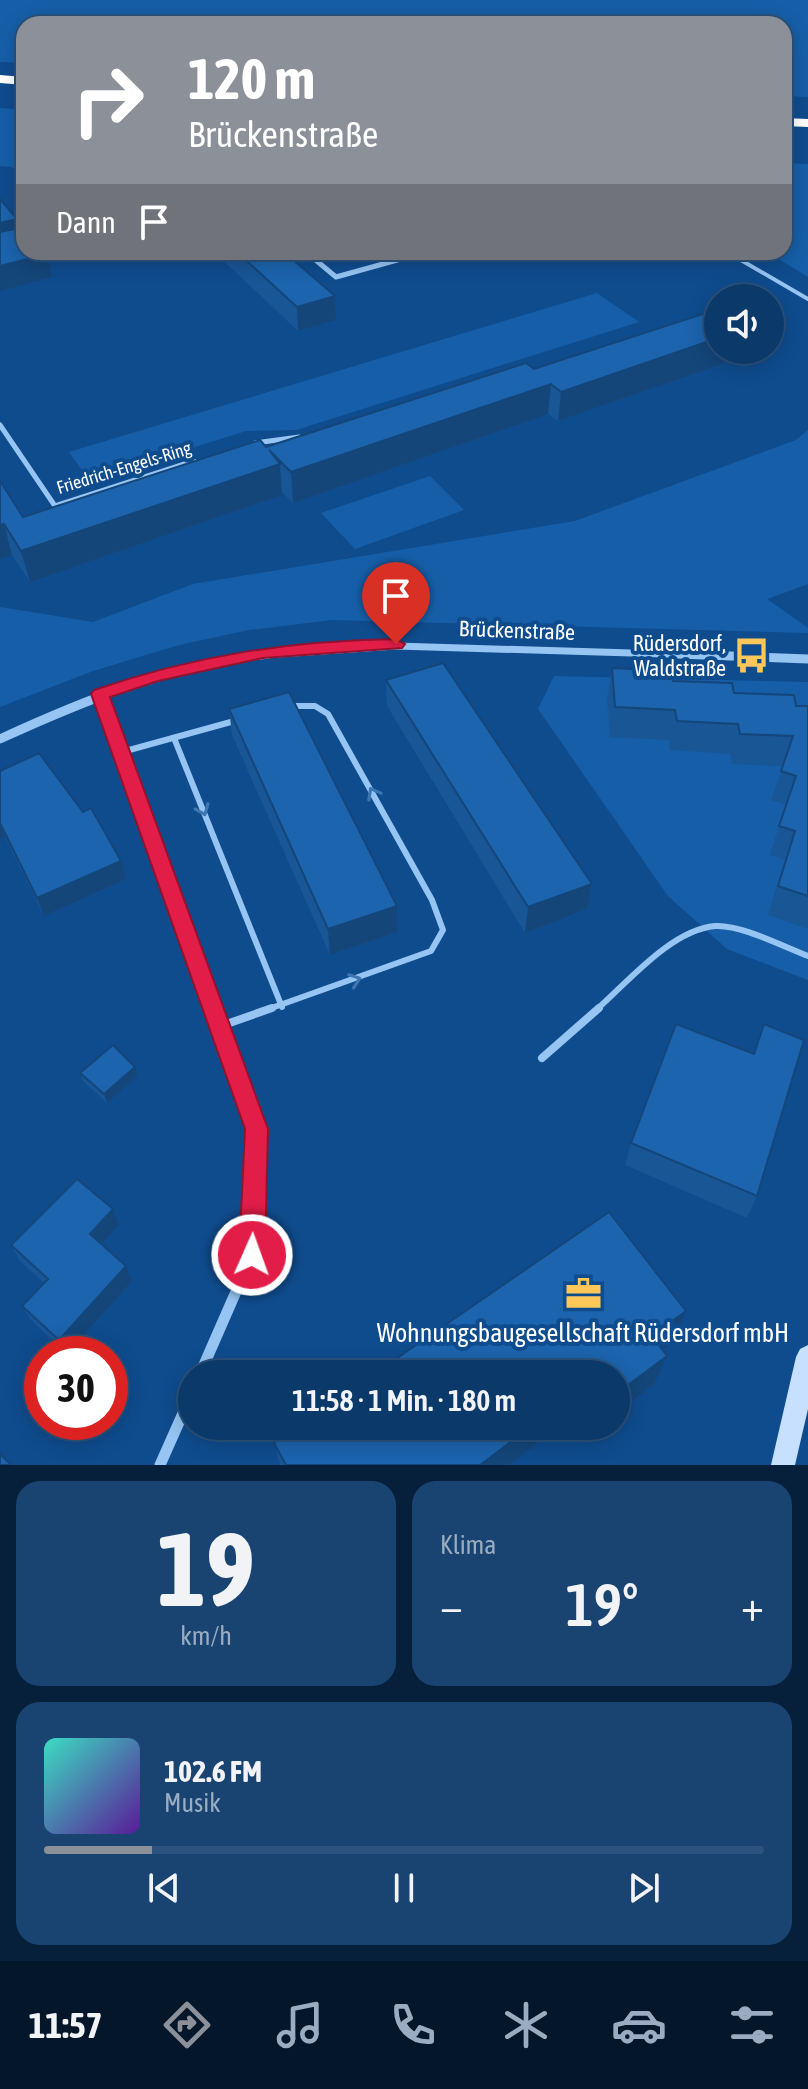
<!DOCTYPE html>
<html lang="de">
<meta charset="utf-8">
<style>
body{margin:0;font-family:"Asap Condensed",sans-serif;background:#194472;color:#f1f3f6;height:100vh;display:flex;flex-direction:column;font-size:30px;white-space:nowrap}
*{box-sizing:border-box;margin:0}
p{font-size:26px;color:#9aacc1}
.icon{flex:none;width:44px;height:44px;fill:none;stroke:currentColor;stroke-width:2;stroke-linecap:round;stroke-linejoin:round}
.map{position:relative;height:1465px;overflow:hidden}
.sheet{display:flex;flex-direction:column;gap:16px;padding:16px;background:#061f3a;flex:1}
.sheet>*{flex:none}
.top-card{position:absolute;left:16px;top:16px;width:776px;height:244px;border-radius:24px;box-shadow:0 4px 20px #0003,0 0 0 2px #2b537e;background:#8c9099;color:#fff;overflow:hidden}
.controls{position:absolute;left:704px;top:284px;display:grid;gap:16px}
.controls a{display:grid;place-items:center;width:80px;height:80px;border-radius:50%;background:#0b396a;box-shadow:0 4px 20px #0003,0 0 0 2px #2b537e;font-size:40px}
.speed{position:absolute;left:24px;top:1336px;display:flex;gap:16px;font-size:40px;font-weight:700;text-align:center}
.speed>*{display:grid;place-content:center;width:104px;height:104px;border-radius:50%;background:#0b396a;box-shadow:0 4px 20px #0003,0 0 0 2px #2b537e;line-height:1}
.speed .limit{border:12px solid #d22;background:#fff;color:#111}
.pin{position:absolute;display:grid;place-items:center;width:68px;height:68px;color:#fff;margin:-82px -34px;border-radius:50% 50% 50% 0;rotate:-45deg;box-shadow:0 0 8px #0007}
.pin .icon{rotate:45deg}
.me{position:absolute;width:88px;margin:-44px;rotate:2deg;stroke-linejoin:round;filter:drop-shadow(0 0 6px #0008)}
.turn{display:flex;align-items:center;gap:28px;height:168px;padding:0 40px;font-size:36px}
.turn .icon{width:104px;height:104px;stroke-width:2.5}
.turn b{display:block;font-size:56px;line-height:68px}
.then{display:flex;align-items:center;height:76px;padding:0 40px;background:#0003;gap:16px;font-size:30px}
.big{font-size:60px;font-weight:600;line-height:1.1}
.sheet .tile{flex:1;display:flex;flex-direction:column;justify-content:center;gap:12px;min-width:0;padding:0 28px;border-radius:24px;background:#194472}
.sheet .dial{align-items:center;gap:0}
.dial b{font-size:104px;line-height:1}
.song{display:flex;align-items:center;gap:24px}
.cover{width:96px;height:96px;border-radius:12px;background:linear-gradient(135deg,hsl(170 70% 55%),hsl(270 70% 35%))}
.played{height:8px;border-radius:4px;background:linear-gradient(90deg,#8c9099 15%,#2b537e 15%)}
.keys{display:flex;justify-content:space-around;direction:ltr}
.heat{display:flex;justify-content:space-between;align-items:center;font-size:44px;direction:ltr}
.sheet .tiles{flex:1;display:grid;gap:16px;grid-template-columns:1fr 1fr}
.tile:last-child{grid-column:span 2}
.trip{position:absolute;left:178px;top:1360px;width:452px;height:80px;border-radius:40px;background:#0b396a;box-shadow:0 4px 20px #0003,0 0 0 2px #2b537e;font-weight:600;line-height:80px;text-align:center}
.dock{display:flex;height:128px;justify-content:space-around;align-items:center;background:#04172a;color:#9aacc1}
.dock .icon{width:56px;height:56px}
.dock .on{color:#8c9099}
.dock b{font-size:36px;color:#f1f3f6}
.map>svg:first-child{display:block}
</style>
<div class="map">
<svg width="808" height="1465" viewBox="0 0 808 1465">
<rect width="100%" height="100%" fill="#0f4c8e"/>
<g fill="#165fa8">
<path d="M0,0H808V97L784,96V24H24V63L0,62Z"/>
<path d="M0,108L24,110V176L11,167L0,166Z"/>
<path d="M784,163L808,164V277L767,252H784Z"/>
<path d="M597,293L639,322L296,430L246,431L89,480L69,452Z"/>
<path d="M808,430V584L767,599L808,628V633L332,620L249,630L179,645L93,671L0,707V607L93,622L193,584L575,521L796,440Z"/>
<path d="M430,476L464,510L355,549L321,513Z"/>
<path d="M554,676L808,682V980L727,949L668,896L538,709Z"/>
</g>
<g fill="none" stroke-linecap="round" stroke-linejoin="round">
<path stroke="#96c5f3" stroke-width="4" d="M727,252L808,299"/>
<g stroke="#96c5f3" stroke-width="5">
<path d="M0,425L55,506L194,461"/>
<path d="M255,443L299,437"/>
</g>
<g stroke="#96c5f3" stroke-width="6">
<path d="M174,738L282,1007"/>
<path d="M122,752L238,720"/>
<path d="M266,1010L431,951L443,930L432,900L328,714L315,706H287"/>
<path d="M596,1010C628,982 671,930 715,926C740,924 784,947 808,956"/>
</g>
<g stroke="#96c5f3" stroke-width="8">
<path d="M221,1026L272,1008"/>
<path d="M542,1058L599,1008"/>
</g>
<path stroke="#96c5f3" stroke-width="5" d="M306,252L336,277L426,252"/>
<path stroke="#96c5f3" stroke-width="7" d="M251,656L396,646L730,656"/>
<g stroke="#96c5f3" stroke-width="9">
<path d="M678,654L808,659"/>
<path d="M100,694L213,1010"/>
<path d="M0,739C87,699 172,665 268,654"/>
</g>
<g stroke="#96c5f3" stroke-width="11">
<path d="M200,1374L252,1255L256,1129L213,1008"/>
<path d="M160,1465L192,1393"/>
</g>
<path fill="#c6e0fd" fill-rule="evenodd" d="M808,1345V1409L795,1465H771L796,1357L800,1349Z"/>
<g fill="#fff" fill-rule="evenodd">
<path d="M0,75L24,77V85L0,83Z"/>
<path d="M784,118L808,119V127L784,126Z"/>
</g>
</g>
<g fill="#185696">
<path d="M214,252H284L335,296L336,320L298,331Z"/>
<path d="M718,350H763L558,421L548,414L293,503L282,492V495L30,582L12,555L0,559V481L23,517L534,369Z"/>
<path d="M612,668L796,706H808V929L768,915L785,860L770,855L786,805L771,800L783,766L732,764L730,754L670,750L669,740L610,737L607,698Z"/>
<path d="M386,680L592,884L587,909L525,933L387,706Z"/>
<path d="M229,709L397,906V932L330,955L232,735Z"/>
<path d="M0,771L83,812L121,861L126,879L44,916L5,837L0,839Z"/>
<path d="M764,1024L757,1196L747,1218L625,1165L631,1143L753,1053Z"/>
<path d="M135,1067L138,1076L107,1103L83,1081L80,1073Z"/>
<path d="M113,1209L119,1225L101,1244L132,1281L67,1354L31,1320L22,1306L44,1283L19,1260L11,1245Z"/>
<path d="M686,1311L673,1342L662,1349L654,1384L616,1414V1374H374Z"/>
<path d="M298,1426H560L509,1465H280L274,1443Z"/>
</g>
<g fill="#14467a">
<path d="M17,219L22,242L0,248V223Z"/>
<path d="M47,254L52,277L0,291V266Z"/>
<path d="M335,296L336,320L298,331L297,307Z"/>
<path d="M783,316L777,345L770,348V321Z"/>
<path d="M718,338V350H763L558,421L561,392Z"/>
<path d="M551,384L548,414L293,503L291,472Z"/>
<path d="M280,464L282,495L30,582L21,551Z"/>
<path d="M4,524L12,555L0,559V525Z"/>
<path d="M0,824L5,837L0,839Z"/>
<path d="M121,861L126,879L44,916L37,898Z"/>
<path d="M592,884L587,909L525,933L528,907Z"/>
<path d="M397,906V932L330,955L328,929Z"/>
<path d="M135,1067L138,1076L107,1103L104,1094Z"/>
<path d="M113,1209L119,1225L96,1250L90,1234Z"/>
<path d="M126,1266L132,1281L67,1354L59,1340Z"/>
<path d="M686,1311L673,1342L640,1366L652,1336Z"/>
<path d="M667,1356L654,1384L616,1414V1409L624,1388Z"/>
<path d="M532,1426H560L509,1465H480Z"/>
</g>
<g fill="#1c64ae" stroke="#14467a" stroke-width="2">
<path d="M0,199L17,219L0,223Z"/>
<path d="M24,227V252H46L47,254L0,266V232Z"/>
<path d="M237,252H284L335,296L297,307Z"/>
<path d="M770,308L783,316L770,321Z"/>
<path d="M718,309V338L561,392L551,384L291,472L269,450L280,464L21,551L4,524L0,525V481L23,517L260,440L266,447L526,363L534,369Z"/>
<path d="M443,663L592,884L528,907L386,680Z"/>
<path d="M612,668L671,671L673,681L732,683L734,693L794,695L796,706H808V896L778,886L795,831L779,826L796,776L781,771L793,736L740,734L738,724L677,721L675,710L615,707Z"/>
<path d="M289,692L397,906L328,929L229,709Z"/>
<path d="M39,753L83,812L91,808L121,861L37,898L0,823V771Z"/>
<path d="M676,1024L754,1054L764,1024L804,1040L757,1196L631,1143Z"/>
<path d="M113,1045L135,1067L104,1094L80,1073Z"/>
<path d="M77,1179L113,1209L90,1234L126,1266L59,1340L22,1306L48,1279L11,1245Z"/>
<path d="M609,1212L686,1311L652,1336L667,1356L624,1388L616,1377V1374H614L610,1368L601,1374H374Z"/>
<path d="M298,1426H532L480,1465H286L274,1443Z"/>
<path d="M0,1454L11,1465H0Z"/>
</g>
<defs><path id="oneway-chevron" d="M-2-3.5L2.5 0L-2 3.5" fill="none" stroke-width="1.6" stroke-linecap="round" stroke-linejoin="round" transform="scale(2)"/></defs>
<g stroke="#3e76b1">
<use href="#oneway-chevron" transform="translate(373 793) rotate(-119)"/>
<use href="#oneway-chevron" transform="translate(203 810) rotate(68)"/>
<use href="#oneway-chevron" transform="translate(355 980) rotate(-20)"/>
</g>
<path fill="#e11d48" stroke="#92132f" stroke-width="2" d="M396,639L405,644L402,648L263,658L158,681L110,697L268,1129L265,1255L261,1264L252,1268L243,1264L239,1255L245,1129L91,694L94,690C197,655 288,641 396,639Z"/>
<defs>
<symbol id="bus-bare" viewBox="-9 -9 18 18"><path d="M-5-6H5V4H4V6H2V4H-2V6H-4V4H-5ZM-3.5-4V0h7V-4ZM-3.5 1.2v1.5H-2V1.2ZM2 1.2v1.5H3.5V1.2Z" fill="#ffc758" stroke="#0f4c8e" stroke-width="2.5" paint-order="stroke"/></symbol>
<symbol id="office-bare" viewBox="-9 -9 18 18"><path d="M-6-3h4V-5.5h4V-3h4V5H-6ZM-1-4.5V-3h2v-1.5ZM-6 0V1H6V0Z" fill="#ffc758" stroke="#0f4c8e" stroke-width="2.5" paint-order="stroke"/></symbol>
</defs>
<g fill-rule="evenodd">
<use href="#bus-bare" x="726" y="630" width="51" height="51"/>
<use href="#office-bare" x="558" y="1268" width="51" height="51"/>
</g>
<g text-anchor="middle" stroke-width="8" stroke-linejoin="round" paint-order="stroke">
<g font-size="18" fill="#fff" stroke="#0f4c8e">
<text transform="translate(124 468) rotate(-17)" y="6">Friedrich-Engels-Ring</text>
</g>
<g font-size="22" fill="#fff" stroke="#0f4c8e">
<text transform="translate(517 630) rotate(2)" y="8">Brückenstraße</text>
</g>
<g font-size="22" fill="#fff" stroke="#0f4c8e" text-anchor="end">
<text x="726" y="651">Rüdersdorf,<tspan x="726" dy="25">Waldstraße</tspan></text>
</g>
<g font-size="26" fill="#fff" stroke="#0f4c8e">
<text x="583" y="1342">Wohnungsbaugesellschaft Rüdersdorf mbH</text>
</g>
</g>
</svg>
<div class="controls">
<a><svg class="icon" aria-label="sound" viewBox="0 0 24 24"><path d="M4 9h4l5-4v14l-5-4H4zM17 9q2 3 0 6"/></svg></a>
</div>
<div class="speed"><div class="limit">30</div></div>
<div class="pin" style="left:396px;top:644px;background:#d93025"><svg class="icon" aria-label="arrive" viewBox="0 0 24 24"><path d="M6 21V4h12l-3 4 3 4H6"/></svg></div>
<svg class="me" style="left:252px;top:1255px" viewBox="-20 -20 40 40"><circle r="17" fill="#e11d48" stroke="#fff" stroke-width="3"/><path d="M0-11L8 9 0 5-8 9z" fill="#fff"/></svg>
<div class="trip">11:58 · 1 Min. · 180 m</div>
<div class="top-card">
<div class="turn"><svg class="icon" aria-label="right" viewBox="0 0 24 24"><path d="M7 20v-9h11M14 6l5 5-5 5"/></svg><div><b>120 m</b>Brückenstraße</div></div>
<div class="then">Dann<svg class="icon" aria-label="arrive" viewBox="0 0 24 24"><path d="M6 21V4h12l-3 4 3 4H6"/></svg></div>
</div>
</div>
<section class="sheet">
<div class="tiles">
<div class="tile dial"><b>19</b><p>km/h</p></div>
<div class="tile"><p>Klima</p>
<div class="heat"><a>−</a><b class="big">19°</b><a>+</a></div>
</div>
<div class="tile">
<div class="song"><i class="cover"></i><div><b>102.6 FM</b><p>Musik</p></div></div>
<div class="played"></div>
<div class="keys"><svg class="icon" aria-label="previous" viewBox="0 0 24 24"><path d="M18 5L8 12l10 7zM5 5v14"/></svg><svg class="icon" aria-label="pause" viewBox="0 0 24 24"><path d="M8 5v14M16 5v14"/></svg><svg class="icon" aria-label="next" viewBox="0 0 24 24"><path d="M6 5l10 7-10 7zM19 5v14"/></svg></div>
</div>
</div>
</section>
<nav class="dock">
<b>11:57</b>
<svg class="icon on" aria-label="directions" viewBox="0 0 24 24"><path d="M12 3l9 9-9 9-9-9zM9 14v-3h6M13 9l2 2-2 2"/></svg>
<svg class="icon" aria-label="music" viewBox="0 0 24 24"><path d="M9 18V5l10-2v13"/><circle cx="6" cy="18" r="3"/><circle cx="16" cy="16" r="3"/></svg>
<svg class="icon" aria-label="phone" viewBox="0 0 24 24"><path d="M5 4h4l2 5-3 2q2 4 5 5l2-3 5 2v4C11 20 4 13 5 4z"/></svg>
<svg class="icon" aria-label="climate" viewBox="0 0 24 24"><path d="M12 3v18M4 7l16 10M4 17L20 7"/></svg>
<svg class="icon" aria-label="car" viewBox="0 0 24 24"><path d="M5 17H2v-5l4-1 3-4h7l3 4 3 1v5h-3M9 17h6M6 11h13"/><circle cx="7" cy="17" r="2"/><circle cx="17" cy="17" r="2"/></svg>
<svg class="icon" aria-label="filters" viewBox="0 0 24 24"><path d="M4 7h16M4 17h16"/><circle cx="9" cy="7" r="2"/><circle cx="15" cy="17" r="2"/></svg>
</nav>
